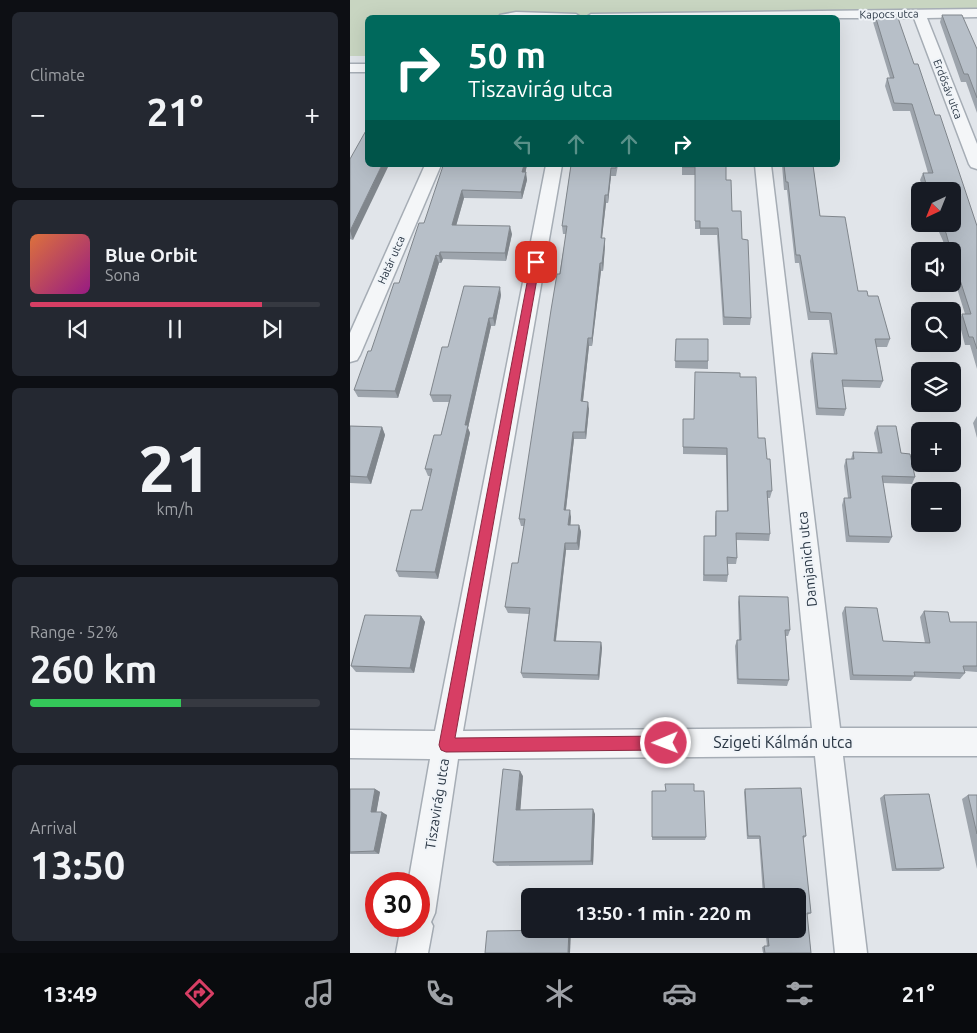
<!DOCTYPE html>
<meta charset="utf-8">
<style>
body{margin:0;font-family:Ubuntu,sans-serif;background:#242831;color:#f1f3f6;height:100vh;display:flex;flex-direction:column;font-size:19px;white-space:nowrap}
*{box-sizing:border-box;margin:0}
p{font-size:16px;color:#9ea1a6}
.icon{flex:none;width:28px;height:28px;fill:none;stroke:currentColor;stroke-width:2;stroke-linecap:round;stroke-linejoin:round}
.map{position:relative;flex:1;overflow:hidden}
.side{display:flex;flex-direction:column;gap:12px;padding:12px;background:#0d0f14;width:350px}
.side>*{flex:none}
.banner{position:absolute;left:15px;top:15px;width:475px;height:152px;border-radius:8px;box-shadow:0 5px 20px #0002;background:#00695c;color:#fff;overflow:hidden}
.needle{width:32px;rotate:223deg}
.fabs{position:absolute;left:561px;top:182px;display:grid;gap:10px}
.fabs a{display:grid;place-items:center;width:50px;height:50px;border-radius:8px;background:#171b24;box-shadow:0 5px 20px #0002;font-size:25px}
.speed{position:absolute;left:15px;top:872px;display:flex;gap:10px;font-size:25px;font-weight:700;text-align:center}
.speed>*{display:grid;place-content:center;width:65px;height:65px;border-radius:50%;background:#171b24;box-shadow:0 5px 20px #0002;line-height:1}
.speed .limit{border:8px solid #d22;background:#fff;color:#111}
.pin{position:absolute;display:grid;place-items:center;width:42px;height:42px;color:#fff;margin:-21px;border-radius:10px;box-shadow:0 2px 8px #0006}
.me{position:absolute;width:55px;margin:-28px;rotate:269deg;stroke-linejoin:round;filter:drop-shadow(0 0 4px #0008)}
.turn{display:flex;align-items:center;gap:18px;height:105px;padding:0 20px;font-size:22px}
.turn .icon{width:65px;height:65px;stroke-width:2.5}
.turn b{display:block;font-size:35px;line-height:42px}
.lanes{display:flex;align-items:center;height:48px;padding:0 20px;background:#0003;justify-content:center;gap:25px;direction:ltr}
.lanes .off{opacity:.35}
.big{font-size:38px;font-weight:700;line-height:1.1}
.side .widget{flex:1;display:flex;flex-direction:column;justify-content:center;gap:8px;min-width:0;padding:0 18px;border-radius:8px;background:#242831}
.side .dial{align-items:center;gap:0}
.dial b{font-size:65px;line-height:1}
.song{display:flex;align-items:center;gap:15px}
.cover{width:60px;height:60px;border-radius:8px;background:linear-gradient(135deg,hsl(20 70% 55%),hsl(310 70% 35%))}
.played{height:5px;border-radius:2px;background:linear-gradient(90deg,#d73e64 80%,#363941 80%)}
.keys{display:flex;justify-content:space-around;direction:ltr}
.heat{display:flex;justify-content:space-between;align-items:center;font-size:28px;direction:ltr}
.charge{height:8px;border-radius:4px;background:linear-gradient(90deg,#34c759 52%,#363941 0)}
.trip{position:absolute;left:171px;top:888px;width:285px;height:50px;border-radius:8px;background:#171b24;box-shadow:0 5px 20px #0002;font-weight:700;line-height:50px;text-align:center}
.tab-bar{display:flex;height:80px;justify-content:space-around;align-items:center;background:#090b0e;color:#9ea1a6}
.tab-bar .icon{width:35px;height:35px}
.tab-bar .current{color:#d73e64}
.tab-bar b{font-size:22px;color:#f1f3f6}
main{display:flex;flex:1;min-height:0}
.map>svg:first-child{display:block}
</style>
<main>
<section class="side">
<div class="widget"><p>Climate</p>
<div class="heat"><a>−</a><b class="big">21°</b><a>+</a></div>
</div>
<div class="widget">
<div class="song"><i class="cover"></i><div><b>Blue Orbit</b><p>Sona</p></div></div>
<div class="played"></div>
<div class="keys"><svg class="icon" aria-label="previous" viewBox="0 0 24 24"><path d="M18 5L8 12l10 7zM5 5v14"/></svg><svg class="icon" aria-label="pause" viewBox="0 0 24 24"><path d="M8 5v14M16 5v14"/></svg><svg class="icon" aria-label="next" viewBox="0 0 24 24"><path d="M6 5l10 7-10 7zM19 5v14"/></svg></div>
</div>
<div class="widget dial"><b>21</b><p>km/h</p></div>
<div class="widget"><p>Range · 52%</p><b class="big">260 km</b><div class="charge"></div></div>
<div class="widget"><p>Arrival</p><b class="big">13:50</b></div>
</section>
<div class="map">
<svg width="627" height="953" viewBox="0 0 627 953">
<rect width="100%" height="100%" fill="#e1e5ea"/>
<path fill="#c8d5c1" d="M0,0H627V9L18,18L17,56H0Z"/>
<g fill="none" stroke-linecap="round" stroke-linejoin="round">
<defs>
<g id="minor">
<path d="M627,9V17L577,18L627,144V169L621,167L619,164L564,18H235L241,14Z"/>
<path d="M166,12L226,14L232,18H149L150,15Z"/>
<rect x="0" y="64" width="18" height="8"/>
<path d="M75,165H91L10,355L7,360L0,362V333Z"/>
<path d="M196,165H212L113,731L462,728L405,165H421L490,728H627V756H493L517,953H485L465,756L108,759L85,913L81,922L83,926L78,953H46L51,926H69V884H58L80,759L0,758V730L85,731Z"/>
</g>
</defs>
<use href="#minor" stroke="#a6adb5" stroke-width="3"/>
<use href="#minor" fill="#f4f6f8" fill-rule="evenodd"/>
</g>
<g fill="#9da4ac">
<path d="M525,15L564,64L585,115L627,226V369L620,345H615L609,322L612,314H615L602,272V251H596L593,241L589,232H586L583,224H602V191H574L570,180L573,173H578L560,111H543L535,86L537,78H540L523,22Z"/>
<path d="M592,15L627,49V113L616,82H611L590,22Z"/>
<path d="M0,159L3,240L0,239Z"/>
<path d="M101,165H177L175,172L177,180L172,199L114,198L106,226L162,234L156,261L93,259L91,263H89L48,398L8,397L4,390L21,351L74,223Z"/>
<path d="M221,165H268L266,176H261L258,203H256L252,238H255V246L253,271H251L242,346H239L233,401L239,409L236,439H224L216,510L221,517L220,525H229L231,532L229,550H216L206,641L251,642L252,648L249,680L173,678L171,673L179,614L158,613L155,607L168,563L174,526H171L169,519L216,234H213L212,226Z"/>
<path d="M332,165H376V180L382,211L392,239L401,318L400,325H373L367,235H350V229H345V175H332Z"/>
<path d="M432,165H463L470,216L508,291L518,296L540,339L537,347H526L533,381L530,388L493,387L496,409L494,416L466,415L460,361L462,353L484,354L479,320H458L449,263H445L437,190H434Z"/>
<path d="M151,295L145,326H141L118,428L120,433L88,579L49,577L46,571L72,510L81,476H78L75,469L91,435L99,402H83L80,395Z"/>
<path d="M326,339L358,361V369L325,368Z"/>
<path d="M390,377L408,438L417,459L422,491L420,498H418L420,534L419,541L386,540L387,558L386,564H378V575L377,582L353,581L354,536H365V517L366,511H377L376,455L333,454V419H344Z"/>
<path d="M627,416V438L623,423Z"/>
<path d="M0,426L32,427L35,435L21,484L0,483Z"/>
<path d="M527,426L551,453L565,477L562,484L533,483L542,537L539,543L496,542L492,505L494,498H498L494,466L496,459H501L503,452L528,453L524,433Z"/>
<path d="M389,596L440,630L438,636H436L439,680L437,686L387,684L385,646L387,640H389L388,602Z"/>
<path d="M495,607L533,641L575,643L570,617L574,611L600,622H627V672L615,671V673L610,679L564,677L561,681L500,680L492,613Z"/>
<path d="M71,616L75,622L64,673L6,672L1,666Z"/>
<path d="M173,776L170,810L245,814L243,865L147,866L143,862Z"/>
<path d="M0,789H25L30,792L26,812L37,815L29,854H0Z"/>
<path d="M395,789L456,836L453,839L461,913L457,915L461,953H413L412,947L417,946L415,929H448V896H413L409,839H397L394,792Z"/>
<path d="M302,791H344L356,837L355,840H302Z"/>
<path d="M534,795L594,868L589,871H542L530,798Z"/>
<path d="M618,795H627V869L612,799Z"/>
</g>
<g fill="#80868c">
<path d="M32,165H39L3,240L0,231Z"/>
<path d="M174,165H177L174,180L172,172Z"/>
<path d="M261,168V176L258,203V195Z"/>
<path d="M176,172L177,180L172,199L171,192Z"/>
<path d="M112,190L114,198L104,233L102,225Z"/>
<path d="M255,195L256,203L251,246V238Z"/>
<path d="M160,226L162,234L156,261L155,253Z"/>
<path d="M255,238V246L253,271L252,263Z"/>
<path d="M90,252L93,259L91,263L89,256Z"/>
<path d="M86,255L89,263L48,398L45,391Z"/>
<path d="M250,263L251,271L242,346V338Z"/>
<path d="M150,287L151,295L145,326L143,318Z"/>
<path d="M139,318L141,326L118,428L120,433L88,579L85,572L115,425Z"/>
<path d="M238,338L239,346L232,409L231,401Z"/>
<path d="M238,402L239,409L236,439L235,432Z"/>
<path d="M32,427L35,435L21,484L17,477Z"/>
<path d="M223,432L224,439L215,517L214,510Z"/>
<path d="M220,510L221,517L220,532L218,525Z"/>
<path d="M229,525L231,532L229,550L227,543Z"/>
<path d="M215,543L216,550L205,646L204,641Z"/>
<path d="M71,616L75,622L64,673L60,668Z"/>
<path d="M251,642L252,648L249,680L248,675Z"/>
<path d="M170,771L173,776L170,815L166,810Z"/>
<path d="M25,789L30,792L26,815L21,812Z"/>
<path d="M243,809L245,814L243,865L241,861Z"/>
<path d="M32,812L37,815L29,854L24,851Z"/>
<path d="M219,930L221,932L220,953H218Z"/>
</g>
<g fill="#b7bfc8" stroke="#80868c">
<path d="M525,15H547L564,64H568L585,115H590L627,226V349L623,337H619L612,314H621L602,255V251H601L596,233L592,225H589L588,224H602V191H578L573,173H583L562,104L544,103L537,78H544Z"/>
<path d="M592,15H612L627,49V98L618,74H614Z"/>
<rect x="418" y="17" width="30" height="1"/>
<path d="M18,127V165H32L0,231V159Z"/>
<path d="M101,165H174L172,172H176L171,192L112,190L102,225L160,226L155,253L90,252L89,256L86,255L45,391L4,390L18,351H21L44,283H49L69,223H74L93,166H100Z"/>
<path d="M221,165H266V168H261L258,195H255L251,238H255L252,263H250L242,338H238L231,401L238,402L235,432H223L214,510H220L218,525H229L227,543H215L204,641L251,642L248,675L171,673L180,608L155,607L162,563H168L175,519H169L201,310L207,274H210L217,226H212Z"/>
<path d="M332,165H376V180H381L382,211H391L392,239L398,240L401,318L374,317L368,228H350V221H345V167H332Z"/>
<path d="M434,165H463L470,216L495,217L508,291H517L518,296H528L540,339H525L533,381L492,380L496,409L468,408L462,353L487,354L481,313L460,312L450,255H446L438,182H436Z"/>
<path d="M114,286L150,287L143,318H139L115,425H118L85,572L46,571L61,510H72L82,469H75L84,435H91L101,395H80L92,347H98Z"/>
<path d="M326,339H358V361H325Z"/>
<path d="M345,372L390,373V377H406L408,438H415L417,459H420L422,491H417L420,534L386,533L387,558L377,557L378,575H354V536H366V511H378L377,448L333,447V419H344Z"/>
<path d="M0,426L32,427L17,477L0,476Z"/>
<path d="M527,426H546L551,453L560,454L565,477L532,476L542,537L499,536L494,498H501L496,459H504L503,452L532,453Z"/>
<path d="M389,596L438,597L440,630H435L439,680L388,679L387,640H391Z"/>
<path d="M495,607L527,608L533,641L580,643L574,611L598,612L600,622H627V666H613L615,673L564,672L565,676L503,675Z"/>
<path d="M15,615L71,616L60,668L1,666Z"/>
<path d="M153,769L170,771L166,810L243,809L241,861L143,862Z"/>
<path d="M315,784H344V791H354L356,837H302V791H316Z"/>
<path d="M451,788L456,836H453L461,913H457L461,953H415L414,946H419L417,929H448V896H415L410,836H398L395,789Z"/>
<path d="M0,789H25L21,812H32L24,851L0,852Z"/>
<path d="M579,794L594,868L546,869L534,795Z"/>
<path d="M618,795H627V834Z"/>
<path d="M219,930L218,953H135L137,931Z"/>
</g>
<path fill="#d73e64" stroke="#8c2841" d="M186,259L190,262L105,738L316,736L321,738L323,743L321,748L316,750L96,752L91,750L89,745L181,262Z"/>
<g text-anchor="middle" stroke-width="4" stroke-linejoin="round" paint-order="stroke">
<g font-size="11" fill="#283543" stroke="#f0f4f8">
<text transform="translate(539 14) rotate(-1)" y="4">Kapocs utca</text>
<text transform="translate(598 89) rotate(69)" y="4">Erdősáv utca</text>
<text transform="translate(41 260) rotate(-66)" y="4">Határ utca</text>
</g>
<g font-size="14" fill="#283543" stroke="#f0f4f8">
<text transform="translate(457 559) rotate(-96)" y="5">Damjanich utca</text>
<text transform="translate(87 804) rotate(-81)" y="5">Tiszavirág utca</text>
</g>
<g font-size="16" fill="#283543" stroke="#f0f4f8">
<text x="433" y="748">Szigeti Kálmán utca</text>
</g>
</g>
</svg>
<div class="fabs">
<a><svg class="needle" viewBox="-14 -14 28 28"><path d="M0-13l5 13h-10z" fill="#e53935"/><path d="M0 13l5-13h-10z" fill="#9ea1a6"/></svg></a>
<a><svg class="icon" aria-label="sound" viewBox="0 0 24 24"><path d="M4 9h4l5-4v14l-5-4H4zM17 9q2 3 0 6"/></svg></a>
<a><svg class="icon" aria-label="search" viewBox="0 0 24 24"><circle cx="10" cy="10" r="6"/><path d="M15 15l6 6"/></svg></a>
<a><svg class="icon" aria-label="layers" viewBox="0 0 24 24"><path d="M12 4l9 5-9 5-9-5zM3 14l9 5 9-5"/></svg></a>
<a>+</a>
<a>−</a>
</div>
<div class="speed"><div class="limit">30</div></div>
<div class="pin" style="left:186px;top:262px;background:#d93025"><svg class="icon" aria-label="arrive" viewBox="0 0 24 24"><path d="M6 21V4h12l-3 4 3 4H6"/></svg></div>
<svg class="me" style="left:316px;top:743px" viewBox="-20 -20 40 40"><circle r="17" fill="#d73e64" stroke="#fff" stroke-width="3"/><path d="M0-11L8 9 0 5-8 9z" fill="#fff"/></svg>
<div class="trip">13:50 · 1 min · 220 m</div>
<div class="banner">
<div class="turn"><svg class="icon" aria-label="right" viewBox="0 0 24 24"><path d="M7 20v-9h11M14 6l5 5-5 5"/></svg><div><b>50 m</b>Tiszavirág utca</div></div>
<div class="lanes"><svg class="icon off" aria-label="left" viewBox="0 0 24 24"><path d="M17 20v-9H6M10 6l-5 5 5 5"/></svg><svg class="icon off" aria-label="ahead" viewBox="0 0 24 24"><path d="M12 20V5M6 11l6-6 6 6"/></svg><svg class="icon off" aria-label="ahead" viewBox="0 0 24 24"><path d="M12 20V5M6 11l6-6 6 6"/></svg><svg class="icon" aria-label="right" viewBox="0 0 24 24"><path d="M7 20v-9h11M14 6l5 5-5 5"/></svg></div>
</div>
</div>
</main>
<nav class="tab-bar">
<b>13:49</b>
<svg class="icon current" aria-label="directions" viewBox="0 0 24 24"><path d="M12 3l9 9-9 9-9-9zM9 14v-3h6M13 9l2 2-2 2"/></svg>
<svg class="icon" aria-label="music" viewBox="0 0 24 24"><path d="M9 18V5l10-2v13"/><circle cx="6" cy="18" r="3"/><circle cx="16" cy="16" r="3"/></svg>
<svg class="icon" aria-label="phone" viewBox="0 0 24 24"><path d="M5 4h4l2 5-3 2q2 4 5 5l2-3 5 2v4C11 20 4 13 5 4z"/></svg>
<svg class="icon" aria-label="climate" viewBox="0 0 24 24"><path d="M12 3v18M4 7l16 10M4 17L20 7"/></svg>
<svg class="icon" aria-label="car" viewBox="0 0 24 24"><path d="M5 17H2v-5l4-1 3-4h7l3 4 3 1v5h-3M9 17h6M6 11h13"/><circle cx="7" cy="17" r="2"/><circle cx="17" cy="17" r="2"/></svg>
<svg class="icon" aria-label="filters" viewBox="0 0 24 24"><path d="M4 7h16M4 17h16"/><circle cx="9" cy="7" r="2"/><circle cx="15" cy="17" r="2"/></svg>
<b>21°</b>
</nav>
